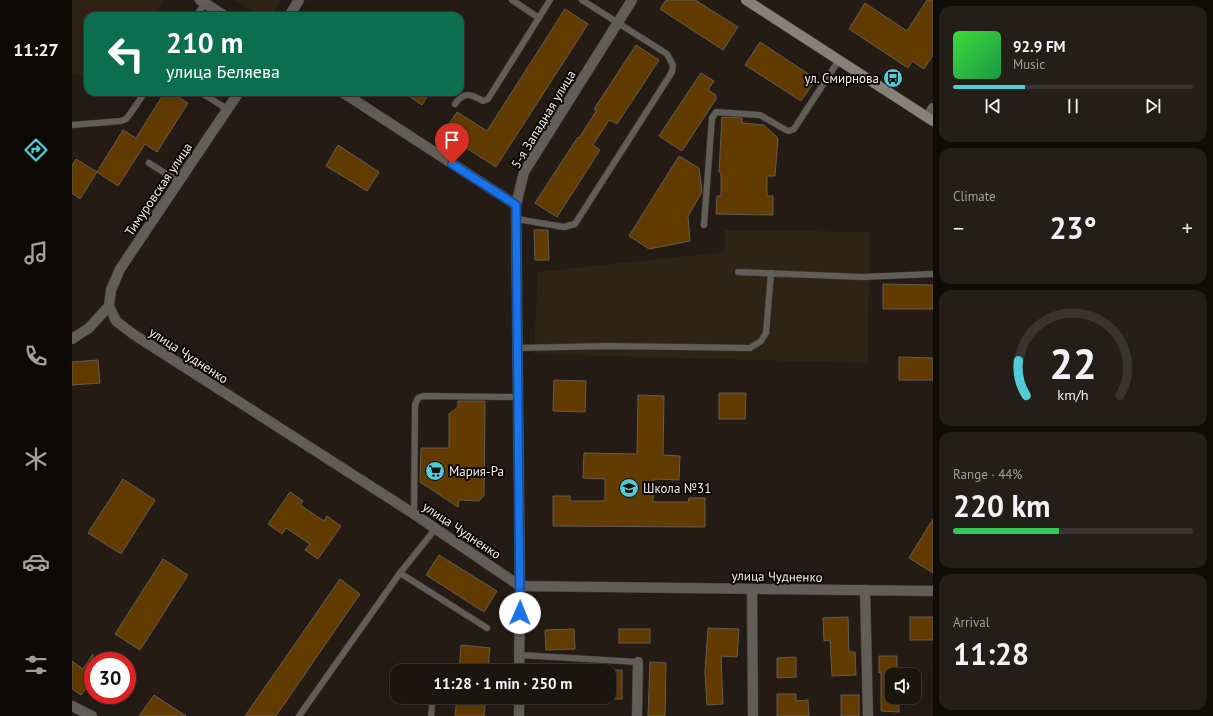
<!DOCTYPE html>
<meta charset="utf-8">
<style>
body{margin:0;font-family:"PT Sans",sans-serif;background:#241e18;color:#f1f3f6;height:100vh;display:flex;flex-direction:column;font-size:15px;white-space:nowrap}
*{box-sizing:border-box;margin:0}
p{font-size:13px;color:#a09f9e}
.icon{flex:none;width:22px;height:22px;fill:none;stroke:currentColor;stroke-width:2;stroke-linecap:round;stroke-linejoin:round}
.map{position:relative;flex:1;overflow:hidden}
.panel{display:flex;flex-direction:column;gap:6px;padding:6px;background:#0f0c08;width:280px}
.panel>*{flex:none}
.hud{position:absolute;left:12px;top:12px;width:380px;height:84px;border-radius:12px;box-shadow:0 4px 16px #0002,0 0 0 1px #39342f;background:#0b6e4f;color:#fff;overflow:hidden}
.tools{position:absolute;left:813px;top:668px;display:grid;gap:8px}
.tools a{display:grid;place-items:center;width:36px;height:36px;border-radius:8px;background:#1b150f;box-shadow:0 4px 16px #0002,0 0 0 1px #39342f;font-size:20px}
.speed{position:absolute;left:12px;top:652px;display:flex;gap:8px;font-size:20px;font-weight:700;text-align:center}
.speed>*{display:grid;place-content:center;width:52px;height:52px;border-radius:50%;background:#1b150f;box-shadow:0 4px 16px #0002,0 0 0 1px #39342f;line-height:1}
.speed .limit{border:6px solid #d22;background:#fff;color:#111}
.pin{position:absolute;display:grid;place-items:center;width:34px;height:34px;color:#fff;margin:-41px -17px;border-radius:50% 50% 50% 0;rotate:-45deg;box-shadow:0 0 4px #0007}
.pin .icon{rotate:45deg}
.me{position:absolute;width:44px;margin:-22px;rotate:1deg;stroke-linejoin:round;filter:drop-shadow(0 0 3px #0008)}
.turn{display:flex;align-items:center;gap:14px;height:84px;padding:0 16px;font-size:18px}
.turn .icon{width:52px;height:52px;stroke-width:2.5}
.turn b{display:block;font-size:28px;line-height:34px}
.big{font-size:30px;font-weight:800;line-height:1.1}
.panel .tile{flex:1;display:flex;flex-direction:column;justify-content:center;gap:6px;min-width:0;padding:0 14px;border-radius:12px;background:#241e18}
.panel .dial{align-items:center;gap:0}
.dial svg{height:104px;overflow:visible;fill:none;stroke:#39342f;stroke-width:7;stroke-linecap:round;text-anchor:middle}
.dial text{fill:#f1f3f6;stroke:none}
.song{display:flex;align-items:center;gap:12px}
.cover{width:48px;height:48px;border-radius:6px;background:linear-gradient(135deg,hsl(120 70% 55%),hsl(140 70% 35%))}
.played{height:4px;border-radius:2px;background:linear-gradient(90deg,#52cbd7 30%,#39342f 30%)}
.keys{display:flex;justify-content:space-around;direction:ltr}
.heat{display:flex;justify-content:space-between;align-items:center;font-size:22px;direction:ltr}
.charge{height:6px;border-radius:3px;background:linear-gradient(90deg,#34c759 44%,#39342f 0)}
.trip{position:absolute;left:318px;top:664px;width:226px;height:40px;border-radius:12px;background:#1b150f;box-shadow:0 4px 16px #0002,0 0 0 1px #39342f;font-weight:800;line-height:40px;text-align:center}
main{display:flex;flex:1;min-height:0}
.tab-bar{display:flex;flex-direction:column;width:72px;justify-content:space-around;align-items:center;background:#0b0806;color:#a09f9e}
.tab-bar .icon{width:28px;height:28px}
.tab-bar .current{color:#52cbd7}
.tab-bar b{font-size:18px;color:#f1f3f6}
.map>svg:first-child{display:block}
</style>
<main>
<nav class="tab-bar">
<b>11:27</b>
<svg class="icon current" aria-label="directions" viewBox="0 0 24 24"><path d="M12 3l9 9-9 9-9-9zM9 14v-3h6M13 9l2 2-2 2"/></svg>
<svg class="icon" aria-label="music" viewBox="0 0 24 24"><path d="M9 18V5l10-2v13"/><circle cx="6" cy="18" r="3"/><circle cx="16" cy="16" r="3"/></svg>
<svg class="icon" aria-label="phone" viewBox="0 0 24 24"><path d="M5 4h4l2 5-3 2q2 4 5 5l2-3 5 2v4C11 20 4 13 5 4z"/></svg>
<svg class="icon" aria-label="climate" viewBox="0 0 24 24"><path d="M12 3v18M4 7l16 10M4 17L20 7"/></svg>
<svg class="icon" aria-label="car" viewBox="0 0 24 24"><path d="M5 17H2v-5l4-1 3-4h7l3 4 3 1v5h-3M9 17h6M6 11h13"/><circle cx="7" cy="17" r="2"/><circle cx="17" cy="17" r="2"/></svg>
<svg class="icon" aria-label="filters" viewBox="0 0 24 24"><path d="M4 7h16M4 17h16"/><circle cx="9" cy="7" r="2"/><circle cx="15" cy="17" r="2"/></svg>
</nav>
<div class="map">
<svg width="861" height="716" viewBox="0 0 861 716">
<rect width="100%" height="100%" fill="#241c14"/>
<g fill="#2f2315">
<path d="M0,0H93L81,16H16V76L0,75Z"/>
<path d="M164,0H209L198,16H188Z"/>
<path d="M653,230L797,232L796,363L462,354L466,272L652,252Z"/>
</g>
<g fill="#623b01" stroke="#655c52">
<path d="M594,0H623L666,27L651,50L588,9Z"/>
<path d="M855,0H861V55L852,69L840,61L836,68L777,29L793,3L835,31Z"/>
<path d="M493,9L516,24L424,167L371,133L385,112L415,131Z"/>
<path d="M688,42L744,79L729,101L673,65Z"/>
<path d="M564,45L587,60L545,124L537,120L521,145L528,150L485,217L463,203L506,137L507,138L525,110L522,109Z"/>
<path d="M629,73L642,81L636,90L644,95V99L610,151L587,136Z"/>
<path d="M93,92H98L116,103L85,152L73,144L46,186L25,172L51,130L64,138Z"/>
<path d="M331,92H358L350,105Z"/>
<path d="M650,117L670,118V123L692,125L706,138L703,176H695V196H701V215L644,214L645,196H649V173L647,172Z"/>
<path d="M266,145L307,172L295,191L254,166Z"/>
<path d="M607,156L627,168L630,192L616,216L618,241L577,249L557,236Z"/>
<path d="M4,159L25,172L8,199L0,193V166Z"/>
<path d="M462,230H476L477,260H463Z"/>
<path d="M811,284L861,285V309H811Z"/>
<path d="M827,357L861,358V380H827Z"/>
<path d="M26,360L28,383L0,385V362Z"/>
<path d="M482,380L514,381L513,412L481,411Z"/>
<path d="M647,393H674L673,419H647Z"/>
<path d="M566,395L592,396L591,455L608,456L607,480L582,479L581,502H616L617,498H633V527L481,526V496H498V501H533V479L511,478L512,453L565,454Z"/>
<path d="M386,401H413L412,495L407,501L387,500L386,507L348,482L349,448H377V414L386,407Z"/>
<path d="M51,479L83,500L49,554L16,533Z"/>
<path d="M218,492L231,501L228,505L252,521L255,516L269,526L246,559L233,550L238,544L214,528L210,534L196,524Z"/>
<path d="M861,519V573L837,558Z"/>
<path d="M367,555L425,591L412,612L354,575Z"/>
<path d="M91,559L116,575L68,650L43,634Z"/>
<path d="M268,579L288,594L204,716H173Z"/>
<path d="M776,617L777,652H783L784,675L760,676L758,640L752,641L751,618Z"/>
<rect x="838" y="617" width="23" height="23"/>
<path d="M636,628L667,629L665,657L649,656L651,704L635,705L633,673Z"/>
<path d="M502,629L503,649L474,650L473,630Z"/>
<rect x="547" y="629" width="31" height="14"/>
<path d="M389,645L418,648L416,671H387Z"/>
<path d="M21,654V694L14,689L9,695L0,689V661L11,669Z"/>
<path d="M807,656H825V672H820V697H827V712L809,711V672L807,673Z"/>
<path d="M724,657V677L705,678V658Z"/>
<path d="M578,662L594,663L593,716H576Z"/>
<rect x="537" y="670" width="13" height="29"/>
<path d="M705,694H724V701L736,700L737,716H705Z"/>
<path d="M82,695L114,716H67Z"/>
<rect x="769" y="695" width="18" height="21"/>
<path d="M385,697H414L412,716H383Z"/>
</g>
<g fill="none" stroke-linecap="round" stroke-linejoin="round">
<defs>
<g id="lane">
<path d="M440,0L467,18"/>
<path d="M124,16L133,3"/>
<path d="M128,92L155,109"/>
<path d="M383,104C392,91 399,94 411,101L416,99L478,0"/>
<path d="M0,125L49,121L54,119L58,114L73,92"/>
<path d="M77,163L107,182"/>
<path d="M445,219L492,227L503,224L600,72L601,65L595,54L510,0"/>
<path d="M632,225L640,118L644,112L688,115L714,130L717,131L722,129L767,60"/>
<path d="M666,272L790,277L861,274"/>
<path d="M446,348L537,346L678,348L689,341L694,333L699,273"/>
<path d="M342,514L343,405L346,398L351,396L447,397"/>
<path d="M328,573L415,628"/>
<path d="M447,655L566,662"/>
<path d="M363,671V668"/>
<path d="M227,716L328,573L364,528"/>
<path d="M359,716L361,697"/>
</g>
<g id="street">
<path d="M128,0L153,16"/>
<path d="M217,16L227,0"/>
<path d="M270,92L444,205"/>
<path d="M855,117L861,108"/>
<path d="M37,306L44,321L61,334L342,514L448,586L861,591"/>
<path d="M37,306L39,290L48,269L167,92"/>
<path d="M0,339L17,328L37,306"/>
<path d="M680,589L681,716"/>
<path d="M793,590L796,716"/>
<path d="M447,671L448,586L444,205L452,172L560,0"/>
<path d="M0,706L20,716"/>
<path d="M447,716V697"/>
<path d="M565,716L566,662"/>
</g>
<path id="secondary" d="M674,0L861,121"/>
</defs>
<use href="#lane" stroke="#413932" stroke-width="7"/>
<use href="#street" stroke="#413932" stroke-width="11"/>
<use href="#secondary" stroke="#413932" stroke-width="11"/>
<use href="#lane" stroke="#615d58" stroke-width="6"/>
<use href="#street" stroke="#615d58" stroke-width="10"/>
<use href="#secondary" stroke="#87817a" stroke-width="10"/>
</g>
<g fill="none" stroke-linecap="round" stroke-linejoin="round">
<defs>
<path id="route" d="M380,164L444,205L448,613"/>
</defs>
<use href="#route" stroke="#114b97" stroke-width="10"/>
<use href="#route" stroke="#1a73e8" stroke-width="7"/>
</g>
<defs>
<symbol id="bus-disc" viewBox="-11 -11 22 22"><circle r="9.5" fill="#52cbd7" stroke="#0b0705"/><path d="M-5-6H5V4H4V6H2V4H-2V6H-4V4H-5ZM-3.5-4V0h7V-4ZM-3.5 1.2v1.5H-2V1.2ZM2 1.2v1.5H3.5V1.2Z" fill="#111"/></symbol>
<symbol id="supermarket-disc" viewBox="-11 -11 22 22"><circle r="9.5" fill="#52cbd7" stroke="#0b0705"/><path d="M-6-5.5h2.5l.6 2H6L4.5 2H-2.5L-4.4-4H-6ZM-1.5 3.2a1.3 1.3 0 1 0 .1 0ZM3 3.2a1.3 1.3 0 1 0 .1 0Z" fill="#111"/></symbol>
<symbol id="school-disc" viewBox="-11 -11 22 22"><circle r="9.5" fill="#52cbd7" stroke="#0b0705"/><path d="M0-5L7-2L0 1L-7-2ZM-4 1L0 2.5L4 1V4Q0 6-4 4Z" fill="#111"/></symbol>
</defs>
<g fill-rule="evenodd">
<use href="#bus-disc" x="810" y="67" width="22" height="22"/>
<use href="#supermarket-disc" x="352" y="460" width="22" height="22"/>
<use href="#school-disc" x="546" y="477" width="22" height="22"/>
</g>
<g text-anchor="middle" stroke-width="4" stroke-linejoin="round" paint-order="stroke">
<g font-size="13" fill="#f2ece7" stroke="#0b0705" text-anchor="start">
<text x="807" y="83" text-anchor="end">ул. Смирнова</text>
<text x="377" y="476">Мария-Ра</text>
<text x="571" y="493">Школа №31</text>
</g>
<g font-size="13" fill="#f2ece7" stroke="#0b0705">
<text transform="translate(471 119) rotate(-59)" y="5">5-я Западная улица</text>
<text transform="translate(86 189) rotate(-56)" y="5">Тимуровская улица</text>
<text transform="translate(117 355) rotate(33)" y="5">улица Чудненко</text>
<text transform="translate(390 530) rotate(34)" y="5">улица Чудненко</text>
<text transform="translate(705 576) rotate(1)" y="5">улица Чудненко</text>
</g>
</g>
</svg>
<div class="tools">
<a><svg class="icon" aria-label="sound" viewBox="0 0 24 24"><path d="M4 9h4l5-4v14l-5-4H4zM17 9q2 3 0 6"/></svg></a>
</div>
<div class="speed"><div class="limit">30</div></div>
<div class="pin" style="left:380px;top:164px;background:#d93025"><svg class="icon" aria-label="arrive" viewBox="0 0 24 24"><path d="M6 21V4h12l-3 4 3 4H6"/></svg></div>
<svg class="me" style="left:448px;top:613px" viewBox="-20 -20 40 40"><circle r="19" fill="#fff"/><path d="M0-13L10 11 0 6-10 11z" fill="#1a73e8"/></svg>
<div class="trip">11:28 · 1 min · 250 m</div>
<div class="hud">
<div class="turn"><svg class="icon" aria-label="left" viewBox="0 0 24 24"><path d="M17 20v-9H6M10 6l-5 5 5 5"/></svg><div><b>210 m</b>улица Беляева</div></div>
</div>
</div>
<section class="panel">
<div class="tile">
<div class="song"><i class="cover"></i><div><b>92.9 FM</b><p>Music</p></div></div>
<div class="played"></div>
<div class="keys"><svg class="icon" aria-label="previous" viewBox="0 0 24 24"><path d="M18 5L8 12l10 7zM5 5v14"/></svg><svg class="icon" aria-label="pause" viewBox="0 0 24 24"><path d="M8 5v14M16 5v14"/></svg><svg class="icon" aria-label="next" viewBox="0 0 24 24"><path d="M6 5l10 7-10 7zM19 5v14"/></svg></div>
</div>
<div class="tile"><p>Climate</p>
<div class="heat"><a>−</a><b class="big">23°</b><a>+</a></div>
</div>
<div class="tile dial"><svg viewBox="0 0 100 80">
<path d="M14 69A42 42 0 1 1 86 69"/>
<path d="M14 69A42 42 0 0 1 8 42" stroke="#52cbd7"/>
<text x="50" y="56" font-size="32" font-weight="700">22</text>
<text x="50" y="72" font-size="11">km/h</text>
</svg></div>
<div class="tile"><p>Range · 44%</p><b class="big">220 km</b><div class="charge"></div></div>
<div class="tile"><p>Arrival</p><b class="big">11:28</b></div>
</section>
</main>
